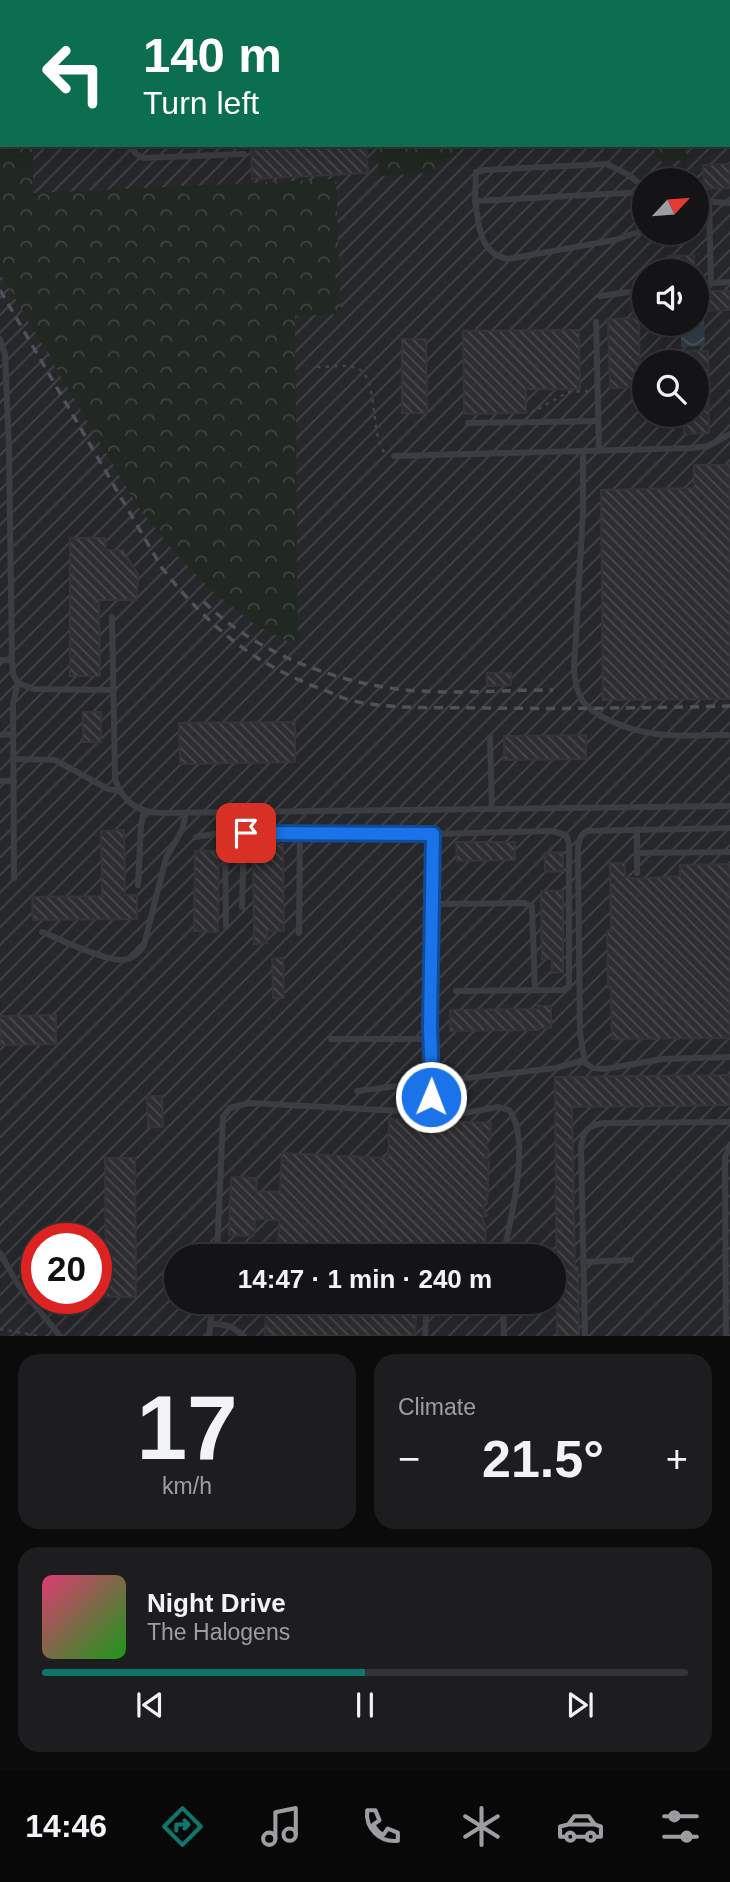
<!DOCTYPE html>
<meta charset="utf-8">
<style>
body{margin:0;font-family:Arial,sans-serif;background:#1d1d1f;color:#f1f3f6;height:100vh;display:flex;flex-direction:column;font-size:26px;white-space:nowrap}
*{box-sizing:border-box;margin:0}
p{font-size:23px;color:#9d9ea1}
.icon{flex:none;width:38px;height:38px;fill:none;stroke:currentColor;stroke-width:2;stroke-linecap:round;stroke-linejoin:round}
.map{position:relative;height:1336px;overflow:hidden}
.details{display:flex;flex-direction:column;gap:18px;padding:18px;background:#0b0b0c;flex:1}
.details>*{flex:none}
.guide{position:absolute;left:0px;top:0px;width:732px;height:147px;box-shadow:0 7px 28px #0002,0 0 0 2px #333335;background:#0b6e4f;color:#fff;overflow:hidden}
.needle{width:46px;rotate:64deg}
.fabs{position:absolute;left:632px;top:168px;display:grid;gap:14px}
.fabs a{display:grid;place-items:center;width:77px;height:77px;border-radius:50%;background:#141416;box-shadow:0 7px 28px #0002,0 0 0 2px #333335;font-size:35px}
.speed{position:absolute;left:21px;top:1223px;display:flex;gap:14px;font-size:35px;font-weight:700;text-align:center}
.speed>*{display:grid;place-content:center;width:91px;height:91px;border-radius:50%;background:#141416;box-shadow:0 7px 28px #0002,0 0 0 2px #333335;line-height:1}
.speed .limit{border:10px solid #d22;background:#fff;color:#111}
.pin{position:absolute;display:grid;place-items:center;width:60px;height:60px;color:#fff;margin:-30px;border-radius:14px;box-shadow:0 4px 10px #0006}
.me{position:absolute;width:77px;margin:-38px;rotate:1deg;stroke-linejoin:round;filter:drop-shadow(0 0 5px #0008)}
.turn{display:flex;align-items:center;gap:24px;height:147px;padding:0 28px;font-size:32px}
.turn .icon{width:91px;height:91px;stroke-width:2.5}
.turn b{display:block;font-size:49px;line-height:60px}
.big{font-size:52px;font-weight:800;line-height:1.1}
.details .card{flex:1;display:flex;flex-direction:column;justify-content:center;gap:10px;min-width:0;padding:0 24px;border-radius:21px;background:#1d1d1f}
.details .dial{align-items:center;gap:0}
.dial b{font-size:91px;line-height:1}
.song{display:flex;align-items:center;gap:21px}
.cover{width:84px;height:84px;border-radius:10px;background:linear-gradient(135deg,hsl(340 70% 55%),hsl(120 70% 35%))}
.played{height:7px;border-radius:4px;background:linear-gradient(90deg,#0f766e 50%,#333335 50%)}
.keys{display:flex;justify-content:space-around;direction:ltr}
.heat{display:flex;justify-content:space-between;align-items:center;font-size:38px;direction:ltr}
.details .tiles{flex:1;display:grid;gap:18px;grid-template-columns:1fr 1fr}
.card:last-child{grid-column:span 2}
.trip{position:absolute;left:164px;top:1244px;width:402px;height:70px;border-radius:35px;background:#141416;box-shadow:0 7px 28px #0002,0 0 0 2px #333335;font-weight:800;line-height:70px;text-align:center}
.menu{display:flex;height:112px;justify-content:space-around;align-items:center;background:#080809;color:#9d9ea1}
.menu .icon{width:49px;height:49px}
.menu .active{color:#0f766e}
.menu b{font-size:32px;color:#f1f3f6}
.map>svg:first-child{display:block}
</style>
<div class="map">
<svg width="730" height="1336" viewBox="0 0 730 1336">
<defs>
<pattern id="industrial-furrows" width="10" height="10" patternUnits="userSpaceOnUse" patternTransform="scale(1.75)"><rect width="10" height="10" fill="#26272a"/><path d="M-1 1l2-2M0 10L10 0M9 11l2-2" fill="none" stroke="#434447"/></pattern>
<pattern id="forest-crowns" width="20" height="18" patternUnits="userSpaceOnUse" patternTransform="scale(1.75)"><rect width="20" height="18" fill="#202821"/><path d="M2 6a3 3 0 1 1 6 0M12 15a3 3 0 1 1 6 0" fill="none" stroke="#3e453f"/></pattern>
<pattern id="water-waves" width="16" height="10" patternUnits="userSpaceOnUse" patternTransform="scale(1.75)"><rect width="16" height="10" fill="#303b42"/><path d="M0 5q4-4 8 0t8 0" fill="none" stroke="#4b555b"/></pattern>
<pattern id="building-back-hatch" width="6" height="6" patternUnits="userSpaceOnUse" patternTransform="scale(1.75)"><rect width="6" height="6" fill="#2e2e31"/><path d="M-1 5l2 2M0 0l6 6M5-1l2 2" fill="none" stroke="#4a4a4d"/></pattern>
</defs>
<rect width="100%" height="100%" fill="#1b1b1d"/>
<path fill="url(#industrial-furrows)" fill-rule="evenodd" d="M0,0H730V1336H0ZM2,2H730V145H2ZM644,180H696V233H644ZM644,271H696V324H644ZM644,362H696V415H644ZM37,1239H96V1298H37ZM177,1256H555V1302H177Z"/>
<g fill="url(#forest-crowns)">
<path d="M0,0H33L2,2V145H33V193L336,179L341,314L295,316L298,646L257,626L211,590L178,556L138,507L0,273Z"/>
<path d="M377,145H466L429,173L379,176Z"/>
<path d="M650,145H686L687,160L662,162Z"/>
</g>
<path fill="url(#water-waves)" d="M697,321H704L705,346L681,347V324H696Z"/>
<g fill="url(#building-back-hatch)" stroke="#353539" stroke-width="2">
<path d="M366,145L368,173L252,179L251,150Z"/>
<path d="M730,164V188L704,189L703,165Z"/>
<path d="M694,255L695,271H667V256Z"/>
<path d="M696,291H730V310L696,311Z"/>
<path d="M639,318L640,387L610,388L608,319Z"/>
<path d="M579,330L580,389H526V413L464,414L463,331Z"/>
<path d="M402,339H426L427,413H402Z"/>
<path d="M683,351H708L709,433L684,434V415H696V362H683Z"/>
<path d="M694,465H730V699L603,700L601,490L694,488Z"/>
<path d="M70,538H105L106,550H123L138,574L137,600H99L100,676H70Z"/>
<path d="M487,673H511V685L487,686Z"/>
<rect x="83" y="712" width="18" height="30"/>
<path d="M295,722V762L180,764L179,723Z"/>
<path d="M586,735V759L504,760V736Z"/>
<path d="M124,830L125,895H137V919L33,920L32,897L102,896L101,831Z"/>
<path d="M456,842H515V860L457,861Z"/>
<path d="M253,844H283L284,931H267V943L254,944Z"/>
<path d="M195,851H219L218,932L194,931Z"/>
<path d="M563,852V871L545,872V853Z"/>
<path d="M610,863H625V877L636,879L680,876V865L730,864V1038L612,1039L611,988H608L607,931H611Z"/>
<path d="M541,891H563V972L552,973V959H542Z"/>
<path d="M283,958L284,998H273L272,959Z"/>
<path d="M538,1006H551V1028H539V1030L450,1031V1010L538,1009Z"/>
<path d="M56,1015V1044L0,1045V1016Z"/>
<path d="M730,1075V1105L572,1107L575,1267H578L579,1336H557L555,1077Z"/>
<path d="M147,1096H162L163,1127H148Z"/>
<path d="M389,1119L491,1123L490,1141L485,1144L490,1153L485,1155L489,1163L487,1204L483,1207L487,1215L482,1218L486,1227L485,1250L349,1244L348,1250L278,1247L279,1220L255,1219L254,1236L229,1235L231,1177L257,1178L256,1191L280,1192L282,1153L388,1158Z"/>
<path d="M105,1158H135L136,1297H106Z"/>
<path d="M266,1302H417L415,1336H265Z"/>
</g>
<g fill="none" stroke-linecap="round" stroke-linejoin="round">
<g stroke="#414449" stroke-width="2.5" stroke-dasharray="3.5 5" stroke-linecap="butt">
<path d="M104,2L105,0"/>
<path d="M317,367C329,367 345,364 356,368C380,375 369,435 385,453"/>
<path d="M531,413L568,392L589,391"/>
<path d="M0,1329L40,1336"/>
</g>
<g stroke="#3b3d42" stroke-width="6">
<path d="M121,0V2"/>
<path d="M348,0V2"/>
<path d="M427,0V2"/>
<path d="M552,0V2"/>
<path d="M130,145L136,154L143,158L244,154"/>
<path d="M644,192L475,201C479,225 479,254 508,259L615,240L644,230"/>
<path d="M475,201L476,172L485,170L607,164L627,174L639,183L643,192"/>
<path d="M696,201L730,203"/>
<path d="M709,204L711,283"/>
<path d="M696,284L730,282"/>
<path d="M600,296L644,290"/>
<path d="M596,322L599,451"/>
<path d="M0,339L5,354L9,449L12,660L13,674L18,683L13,703L14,878"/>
<path d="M468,423L598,421"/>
<path d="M583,451V512L574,669C576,699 584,709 611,721C651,740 685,735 728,735"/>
<path d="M394,456L691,448L708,446L730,434"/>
<path d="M112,617L115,779C123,802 137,812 161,813L730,806"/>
<path d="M0,660H12"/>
<path d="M18,683L33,689L114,690"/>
<path d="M0,735L13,734"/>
<path d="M490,737L492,809"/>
<path d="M13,759L55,760L108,789L120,791"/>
<path d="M0,781H14"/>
<path d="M220,812V833"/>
<path d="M730,828L587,831C576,837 578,851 578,862L580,1033L585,1063L593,1068L605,1069L663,1059L730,1057"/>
<path d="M196,837L220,833L225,841L226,927"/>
<path d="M637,853L730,852"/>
<path d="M637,873V829"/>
<path d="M138,885L141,825L144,811"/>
<path d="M432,904L524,903L532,906L535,990"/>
<path d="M242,907L244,834H433"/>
<path d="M42,932C60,939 105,961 122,960C133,959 139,954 144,945L166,858L182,830L186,813"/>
<path d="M299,933L300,833"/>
<path d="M331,1039H430"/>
<path d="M357,1091L432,1082L430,1028L433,834L552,831L566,835L569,844V987L563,990L456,991"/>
<path d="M429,1113L432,1082L556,1068L584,1060"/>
<path d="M0,1253L19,1286L60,1336"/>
<path d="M217,1256L223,1117L230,1108L249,1103L459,1114L498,1107L509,1110C532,1139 510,1222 503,1256"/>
<path d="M583,1262L631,1260"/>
<path d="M503,1302L504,1336"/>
<path d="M210,1323L230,1326L244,1336"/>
<path d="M209,1336L213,1302"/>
<path d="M425,1336L427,1302"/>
<path d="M585,1336L581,1148C582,1132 588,1125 604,1123L730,1122"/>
<path d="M726,1336L725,1157L730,1147"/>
</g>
<g stroke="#4e5157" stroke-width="3.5" stroke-dasharray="9 7" stroke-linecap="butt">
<path d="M0,290L162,568C209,627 253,664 324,690C334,694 344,699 354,701C394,710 440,707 481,708C564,709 647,708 730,706"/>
<path d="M204,602C254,651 328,680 397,689C448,695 501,690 553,690"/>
</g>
</g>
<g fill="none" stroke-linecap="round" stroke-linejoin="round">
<defs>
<path id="route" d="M246,833L433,834L430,1027L432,1082L431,1097"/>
</defs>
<use href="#route" stroke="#114b97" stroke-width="18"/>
<use href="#route" stroke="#1a73e8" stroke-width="12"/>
</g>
</svg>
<div class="fabs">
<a><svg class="needle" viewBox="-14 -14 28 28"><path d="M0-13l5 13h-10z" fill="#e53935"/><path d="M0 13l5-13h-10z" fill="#9d9ea1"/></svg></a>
<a><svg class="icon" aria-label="sound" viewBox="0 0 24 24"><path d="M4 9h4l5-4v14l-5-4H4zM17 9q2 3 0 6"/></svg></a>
<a><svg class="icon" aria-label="search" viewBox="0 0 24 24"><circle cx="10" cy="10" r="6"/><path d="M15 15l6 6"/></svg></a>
</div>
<div class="speed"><div class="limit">20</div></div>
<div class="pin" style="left:246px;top:833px;background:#d93025"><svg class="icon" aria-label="arrive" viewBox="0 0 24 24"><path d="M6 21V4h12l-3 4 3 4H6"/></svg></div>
<svg class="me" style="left:431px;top:1097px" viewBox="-20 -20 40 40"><circle r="17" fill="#1a73e8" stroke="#fff" stroke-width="3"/><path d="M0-11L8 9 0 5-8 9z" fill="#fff"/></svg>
<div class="trip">14:47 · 1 min · 240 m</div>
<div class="guide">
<div class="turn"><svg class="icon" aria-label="left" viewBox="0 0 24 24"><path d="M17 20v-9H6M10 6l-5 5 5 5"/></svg><div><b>140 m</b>Turn left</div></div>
</div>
</div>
<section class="details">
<div class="tiles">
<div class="card dial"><b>17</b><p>km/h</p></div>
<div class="card"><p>Climate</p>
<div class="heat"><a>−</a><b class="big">21.5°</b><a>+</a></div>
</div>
<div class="card">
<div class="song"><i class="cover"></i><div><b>Night Drive</b><p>The Halogens</p></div></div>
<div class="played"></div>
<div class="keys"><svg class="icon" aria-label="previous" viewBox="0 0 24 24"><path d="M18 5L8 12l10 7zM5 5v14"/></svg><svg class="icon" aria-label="pause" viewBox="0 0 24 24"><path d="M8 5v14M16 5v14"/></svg><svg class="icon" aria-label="next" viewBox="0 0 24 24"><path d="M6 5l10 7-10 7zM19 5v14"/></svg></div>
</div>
</div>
</section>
<nav class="menu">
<b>14:46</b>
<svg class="icon active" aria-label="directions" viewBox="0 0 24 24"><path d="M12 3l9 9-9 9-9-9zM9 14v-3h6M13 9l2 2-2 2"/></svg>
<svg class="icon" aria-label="music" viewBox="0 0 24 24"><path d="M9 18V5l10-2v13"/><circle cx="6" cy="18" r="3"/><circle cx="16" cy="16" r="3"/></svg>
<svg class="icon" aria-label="phone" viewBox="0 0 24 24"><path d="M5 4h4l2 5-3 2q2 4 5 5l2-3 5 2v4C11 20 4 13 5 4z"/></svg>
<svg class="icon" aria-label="climate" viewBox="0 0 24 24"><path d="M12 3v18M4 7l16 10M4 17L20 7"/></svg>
<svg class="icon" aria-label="car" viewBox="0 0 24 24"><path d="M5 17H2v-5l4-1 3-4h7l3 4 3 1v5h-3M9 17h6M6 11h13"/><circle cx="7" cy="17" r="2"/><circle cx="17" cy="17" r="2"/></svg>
<svg class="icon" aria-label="filters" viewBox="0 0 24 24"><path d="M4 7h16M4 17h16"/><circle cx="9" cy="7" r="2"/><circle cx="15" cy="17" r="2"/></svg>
</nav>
